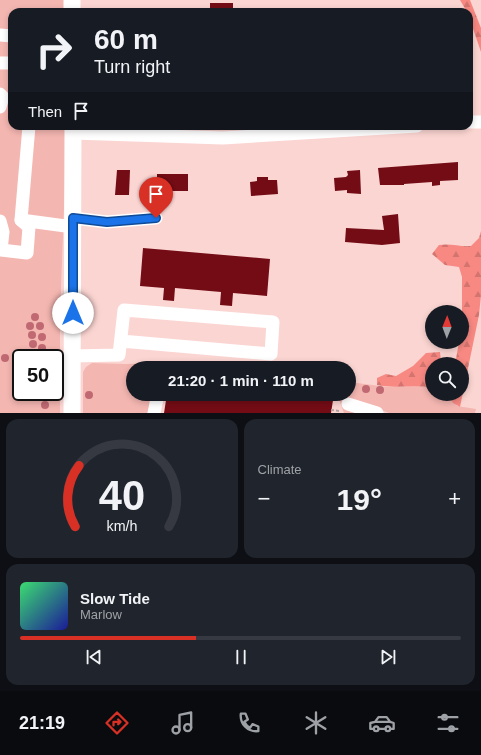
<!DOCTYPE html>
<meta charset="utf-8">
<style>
body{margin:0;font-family:Helvetica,sans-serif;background:#20242c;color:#f1f3f6;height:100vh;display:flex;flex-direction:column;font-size:15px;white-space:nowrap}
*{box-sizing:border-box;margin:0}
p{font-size:13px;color:#9ea1a6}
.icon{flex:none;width:22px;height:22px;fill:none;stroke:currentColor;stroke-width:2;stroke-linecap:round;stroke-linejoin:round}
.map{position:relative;height:413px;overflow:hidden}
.sheet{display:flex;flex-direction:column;gap:6px;padding:6px;background:#0d0f14;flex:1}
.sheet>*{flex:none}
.banner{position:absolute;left:8px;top:8px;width:465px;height:122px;border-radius:12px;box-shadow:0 2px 6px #0003;background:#171b24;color:#f1f3f6;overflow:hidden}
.needle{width:26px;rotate:1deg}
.fabs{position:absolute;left:425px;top:305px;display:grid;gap:8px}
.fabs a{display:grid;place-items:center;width:44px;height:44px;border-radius:50%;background:#171b24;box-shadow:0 2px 6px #0003;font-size:20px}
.speed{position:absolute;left:12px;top:349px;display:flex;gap:8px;font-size:20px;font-weight:700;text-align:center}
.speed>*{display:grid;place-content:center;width:52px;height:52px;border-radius:50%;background:#171b24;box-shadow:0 2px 6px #0003;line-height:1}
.speed .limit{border:2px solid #111;border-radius:6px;background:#fff;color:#111}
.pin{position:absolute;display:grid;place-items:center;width:34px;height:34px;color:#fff;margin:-41px -17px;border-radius:50% 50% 50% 0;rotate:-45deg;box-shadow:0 0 4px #0007}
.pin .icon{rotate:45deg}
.me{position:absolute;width:44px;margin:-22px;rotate:0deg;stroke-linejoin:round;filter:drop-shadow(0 0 3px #0008)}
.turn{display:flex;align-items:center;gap:14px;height:84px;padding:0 20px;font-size:18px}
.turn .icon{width:52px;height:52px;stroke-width:2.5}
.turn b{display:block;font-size:28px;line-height:34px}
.then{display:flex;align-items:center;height:38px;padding:0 20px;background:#0003;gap:8px;font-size:15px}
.big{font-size:30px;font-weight:700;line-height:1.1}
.sheet .tile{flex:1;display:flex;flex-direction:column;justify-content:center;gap:6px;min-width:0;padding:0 14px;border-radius:12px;background:#20242c}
.sheet .dial{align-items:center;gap:0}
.dial svg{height:104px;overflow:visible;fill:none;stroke:#363941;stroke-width:7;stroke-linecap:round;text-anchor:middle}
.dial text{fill:#f1f3f6;stroke:none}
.song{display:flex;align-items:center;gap:12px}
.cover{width:48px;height:48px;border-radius:6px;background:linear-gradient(135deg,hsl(140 70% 55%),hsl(240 70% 35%))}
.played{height:4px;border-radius:2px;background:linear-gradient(90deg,#d93025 40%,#363941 40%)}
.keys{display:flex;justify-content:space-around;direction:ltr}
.heat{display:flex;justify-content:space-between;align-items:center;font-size:22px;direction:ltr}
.sheet .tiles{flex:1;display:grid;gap:6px;grid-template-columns:1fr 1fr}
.tile:last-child{grid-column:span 2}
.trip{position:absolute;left:126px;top:361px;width:230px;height:40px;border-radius:20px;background:#171b24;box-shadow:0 2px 6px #0003;font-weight:700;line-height:40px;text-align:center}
.tabs{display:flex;height:64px;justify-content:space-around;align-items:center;background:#090b0e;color:#9ea1a6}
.tabs .icon{width:28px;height:28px}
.tabs .active{color:#d93025}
.tabs b{font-size:18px;color:#f1f3f6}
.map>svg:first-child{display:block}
</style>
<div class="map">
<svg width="481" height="413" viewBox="0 0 481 413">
<defs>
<pattern id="forest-firs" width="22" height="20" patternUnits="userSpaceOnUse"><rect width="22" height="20" fill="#f78882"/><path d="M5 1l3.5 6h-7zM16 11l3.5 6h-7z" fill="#d3746f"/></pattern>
</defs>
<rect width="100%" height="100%" fill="#fae4e2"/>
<path fill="#fbd5d2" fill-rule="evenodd" d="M67,0H481V413H60V318L65,182V126H469V12H67ZM432,312H462V342H432ZM432,364H462V394H432ZM133,368H349V394H133Z"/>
<g fill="#f4b6b1" fill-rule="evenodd">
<path d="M0,0H67V12H12V126H65V182L60,318V413H0ZM21,358H55V392H21Z"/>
<path d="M92,363L125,364L166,363L216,368H133V394H151L148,413H83V372L86,367Z"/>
<path d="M349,382L388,387L421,386L432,388V394H448L457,406L476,409L475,413H389L379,409L361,413H344L337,394H349Z"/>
</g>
<g fill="url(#forest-firs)">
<path d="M460,0H470L481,28V52L469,17V12H467Z"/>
<path d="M481,231V295L479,315L460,407L453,403L448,394H462V364H453L456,359L459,342H462V277L459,267L445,265L432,254L439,245C450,243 460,247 471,246L479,238Z"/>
<path d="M440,352L441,361L439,364H432V388C414,384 395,389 377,385V378L386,374L396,376L413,366L426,353Z"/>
</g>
<g fill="#740c15">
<rect x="210" y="3" width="23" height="9"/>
<path d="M458,162V180L440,181V185L432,186V182L404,184V185H380L378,168Z"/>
<path d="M117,170H130L129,195H115Z"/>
<path d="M360,170L361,194L347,193V190L335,191L334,178L346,177L348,175L347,171Z"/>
<rect x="157" y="174" width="31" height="17"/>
<path d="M257,177H268V180H277L278,194L251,196L250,182L257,181Z"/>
<path d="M398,214L400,243L382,245L345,242L346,228L384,230L382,216Z"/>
<path d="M143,248L270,259L267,296L233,293L232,306L220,305L221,292L175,288L174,301L163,300L164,288L140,286Z"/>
<path d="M167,394H334L331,413H164Z"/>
</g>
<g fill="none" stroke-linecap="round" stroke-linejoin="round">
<g stroke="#b29e9c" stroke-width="2" stroke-dasharray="3 2" stroke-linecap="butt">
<path d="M335,394L338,400"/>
<path d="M331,410L340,411"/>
</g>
<g stroke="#fff" stroke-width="13">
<path d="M0,35L12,36"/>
<path d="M0,63H12"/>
<path d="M0,94L3,97L0,107"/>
<path d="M469,122H480"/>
<path d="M73,133L223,138L417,126"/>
<path d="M73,218L107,222L156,218"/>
<path d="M21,220L73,227"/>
<path d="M0,221L3,232L1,250L27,253L29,227L21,220L29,126"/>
<path d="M72,356L119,355L124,310L273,322L271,354L121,341"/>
<path d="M348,404L377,413"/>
<path d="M154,413L158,394"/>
</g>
<g stroke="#fff" stroke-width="17">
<path d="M72,0V12"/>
<path d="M72,413L73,126"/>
</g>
</g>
<g fill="#c06973">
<circle cx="35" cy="317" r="4"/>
<circle cx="30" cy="326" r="4"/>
<circle cx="40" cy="326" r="4"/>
<circle cx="32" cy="335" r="4"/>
<circle cx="42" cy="337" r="4"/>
<circle cx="33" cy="344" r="4"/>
<circle cx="42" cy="348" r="4"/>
<circle cx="34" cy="353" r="4"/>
<circle cx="5" cy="358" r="4"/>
<circle cx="366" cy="389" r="4"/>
<circle cx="380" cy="390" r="4"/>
<circle cx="89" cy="395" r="4"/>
<circle cx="45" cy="405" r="4"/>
</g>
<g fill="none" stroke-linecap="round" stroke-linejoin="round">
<defs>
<path id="route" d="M73,313V218L107,222L156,218"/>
</defs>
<use href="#route" stroke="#114b97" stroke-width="10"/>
<use href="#route" stroke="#1a73e8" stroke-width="7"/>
</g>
</svg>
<div class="fabs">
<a><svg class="needle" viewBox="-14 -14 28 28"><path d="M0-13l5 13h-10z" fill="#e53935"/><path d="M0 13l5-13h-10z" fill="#9ea1a6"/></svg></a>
<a><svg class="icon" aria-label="search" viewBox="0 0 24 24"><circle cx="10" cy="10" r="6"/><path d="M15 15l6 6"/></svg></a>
</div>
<div class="speed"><div class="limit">50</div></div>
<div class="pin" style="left:156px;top:218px;background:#d93025"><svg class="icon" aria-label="arrive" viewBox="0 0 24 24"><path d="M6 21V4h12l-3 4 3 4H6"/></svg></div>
<svg class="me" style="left:73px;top:313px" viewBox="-20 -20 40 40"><circle r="19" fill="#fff"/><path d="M0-13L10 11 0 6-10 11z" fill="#1a73e8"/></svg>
<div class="trip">21:20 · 1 min · 110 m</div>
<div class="banner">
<div class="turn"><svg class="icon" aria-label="right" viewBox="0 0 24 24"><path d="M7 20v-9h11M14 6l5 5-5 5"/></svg><div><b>60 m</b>Turn right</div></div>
<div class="then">Then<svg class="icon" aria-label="arrive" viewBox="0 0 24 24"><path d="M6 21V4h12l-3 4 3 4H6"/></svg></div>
</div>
</div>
<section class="sheet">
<div class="tiles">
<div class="tile dial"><svg viewBox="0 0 100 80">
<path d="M14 69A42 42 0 1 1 86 69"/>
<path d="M14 69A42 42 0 0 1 17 22" stroke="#d93025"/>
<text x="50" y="56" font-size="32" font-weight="700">40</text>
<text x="50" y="72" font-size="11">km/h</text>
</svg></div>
<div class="tile"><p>Climate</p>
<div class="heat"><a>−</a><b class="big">19°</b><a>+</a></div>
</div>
<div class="tile">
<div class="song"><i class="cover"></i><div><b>Slow Tide</b><p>Marlow</p></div></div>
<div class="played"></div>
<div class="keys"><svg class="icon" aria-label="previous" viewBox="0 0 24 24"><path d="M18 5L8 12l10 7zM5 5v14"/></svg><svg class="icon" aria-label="pause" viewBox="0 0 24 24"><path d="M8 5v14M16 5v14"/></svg><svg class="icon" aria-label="next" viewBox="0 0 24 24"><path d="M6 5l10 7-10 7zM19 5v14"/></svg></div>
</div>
</div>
</section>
<nav class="tabs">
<b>21:19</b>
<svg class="icon active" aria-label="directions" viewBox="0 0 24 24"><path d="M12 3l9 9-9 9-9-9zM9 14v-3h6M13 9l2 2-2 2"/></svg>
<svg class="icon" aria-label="music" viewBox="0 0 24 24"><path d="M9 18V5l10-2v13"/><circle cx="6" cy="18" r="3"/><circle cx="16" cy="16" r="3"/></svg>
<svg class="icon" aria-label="phone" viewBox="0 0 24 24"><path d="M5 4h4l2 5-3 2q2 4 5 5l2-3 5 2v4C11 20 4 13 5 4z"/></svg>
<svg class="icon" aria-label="climate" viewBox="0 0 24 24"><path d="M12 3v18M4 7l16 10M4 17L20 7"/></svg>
<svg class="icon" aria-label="car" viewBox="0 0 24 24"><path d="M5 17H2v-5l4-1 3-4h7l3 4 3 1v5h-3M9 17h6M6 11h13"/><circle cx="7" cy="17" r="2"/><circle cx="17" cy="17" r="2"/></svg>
<svg class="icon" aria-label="filters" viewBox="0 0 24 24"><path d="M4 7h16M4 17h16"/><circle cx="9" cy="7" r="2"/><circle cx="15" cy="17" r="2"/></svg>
</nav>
